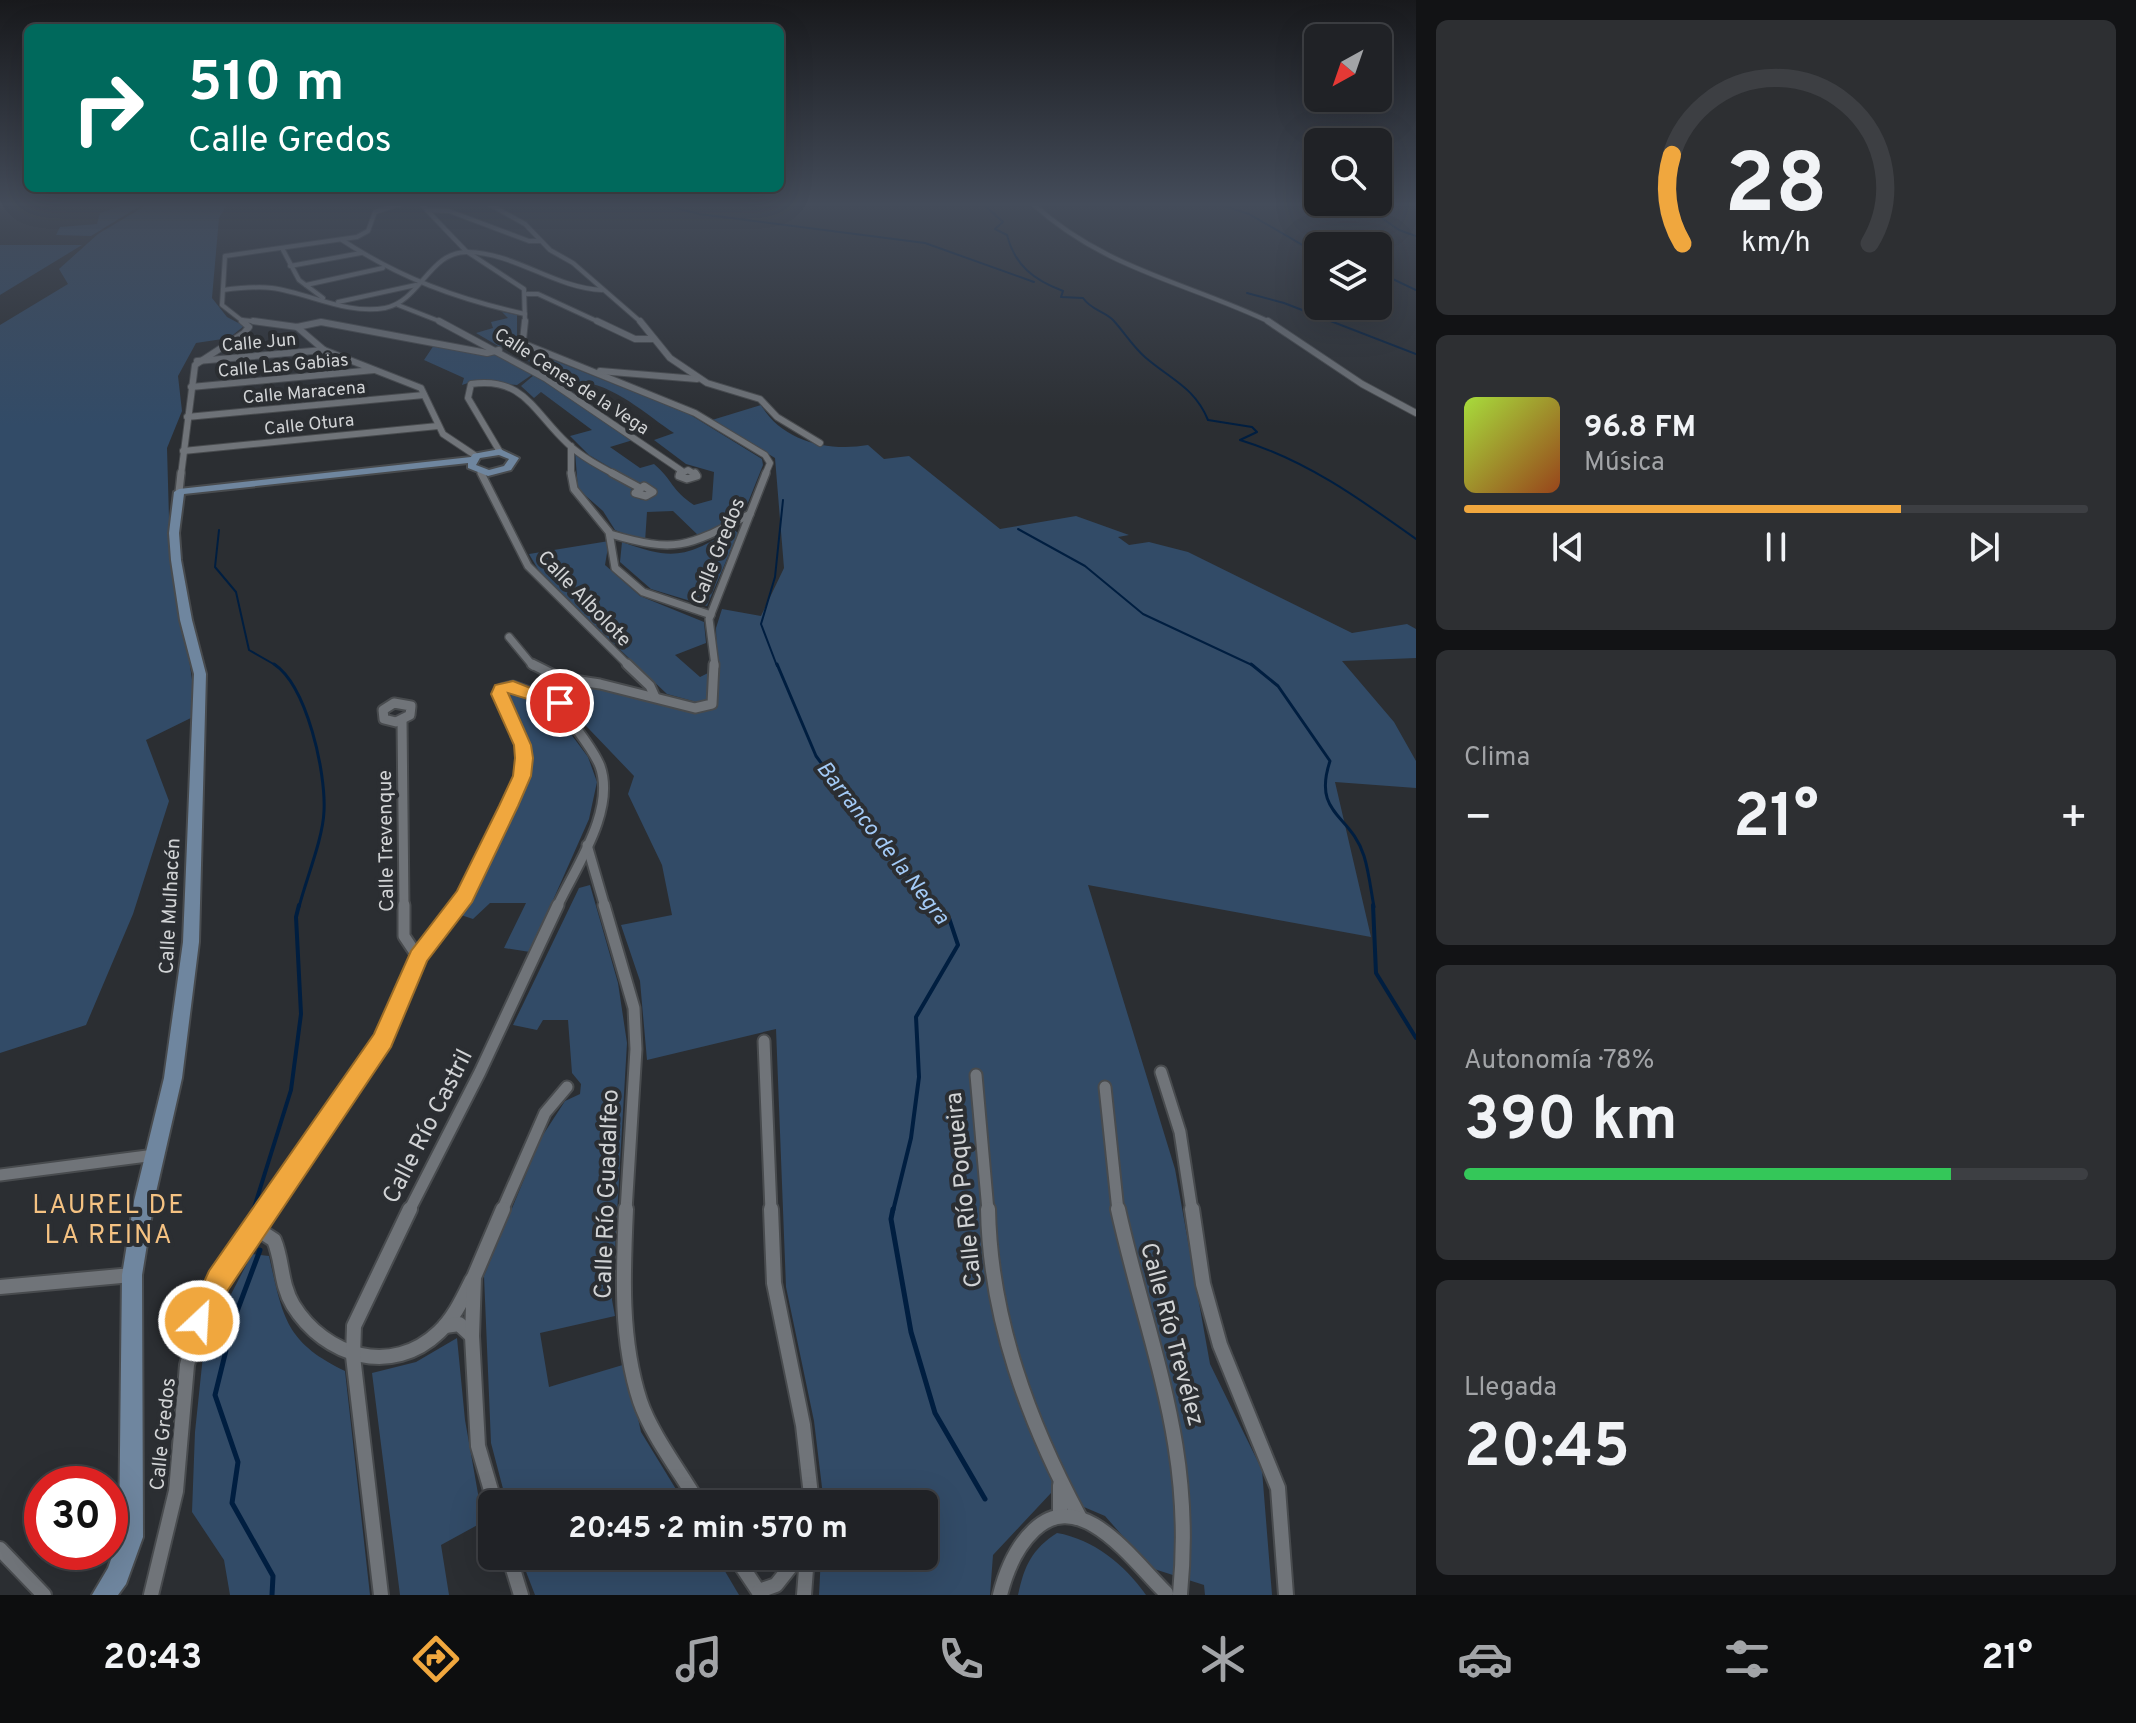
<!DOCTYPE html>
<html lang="es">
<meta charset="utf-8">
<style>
body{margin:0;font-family:Overpass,sans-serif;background:#2d2f32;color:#f1f3f6;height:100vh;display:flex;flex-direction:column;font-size:30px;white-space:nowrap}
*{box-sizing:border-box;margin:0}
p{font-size:26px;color:#a2a4a7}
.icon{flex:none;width:44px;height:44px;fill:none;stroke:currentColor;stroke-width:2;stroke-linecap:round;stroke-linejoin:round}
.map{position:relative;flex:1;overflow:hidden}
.drawer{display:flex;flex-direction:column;gap:20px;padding:20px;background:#121315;width:720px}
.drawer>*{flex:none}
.banner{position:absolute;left:24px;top:24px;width:760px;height:168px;border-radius:12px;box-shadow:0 8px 32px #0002,0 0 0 2px #3d3f43;background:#00695c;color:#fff;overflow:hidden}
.needle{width:52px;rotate:220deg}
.buttons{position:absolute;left:1304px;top:24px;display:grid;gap:16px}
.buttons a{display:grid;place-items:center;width:88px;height:88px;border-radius:12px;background:#202226;box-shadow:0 8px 32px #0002,0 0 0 2px #3d3f43;font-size:40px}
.speed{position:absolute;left:24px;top:1466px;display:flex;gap:16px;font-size:40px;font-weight:700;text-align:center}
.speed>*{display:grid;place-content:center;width:104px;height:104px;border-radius:50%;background:#202226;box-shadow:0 8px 32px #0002,0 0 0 2px #3d3f43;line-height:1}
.speed .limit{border:12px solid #d22;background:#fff;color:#111}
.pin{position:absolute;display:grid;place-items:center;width:68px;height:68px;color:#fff;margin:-34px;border:4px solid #fff;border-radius:50%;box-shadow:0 2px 8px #0007}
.me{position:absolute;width:88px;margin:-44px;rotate:25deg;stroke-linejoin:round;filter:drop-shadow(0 0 6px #0008)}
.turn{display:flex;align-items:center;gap:28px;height:168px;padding:0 32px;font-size:36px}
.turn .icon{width:104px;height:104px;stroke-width:2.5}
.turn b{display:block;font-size:56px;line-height:68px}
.big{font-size:60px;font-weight:700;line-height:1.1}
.drawer .widget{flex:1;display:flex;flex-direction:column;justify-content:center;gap:12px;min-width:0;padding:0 28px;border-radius:12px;background:#2d2f32}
.drawer .dial{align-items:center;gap:0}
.dial svg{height:208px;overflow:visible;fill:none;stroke:#3d3f43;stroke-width:7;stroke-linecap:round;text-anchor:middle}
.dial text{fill:#f1f3f6;stroke:none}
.song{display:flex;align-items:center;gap:24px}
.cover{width:96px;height:96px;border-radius:12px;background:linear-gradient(135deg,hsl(80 70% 55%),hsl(20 70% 35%))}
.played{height:8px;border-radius:4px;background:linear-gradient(90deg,#f0a73e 70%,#3d3f43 70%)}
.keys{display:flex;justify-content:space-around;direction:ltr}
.heat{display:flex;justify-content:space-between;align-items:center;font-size:44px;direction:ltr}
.charge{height:12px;border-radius:6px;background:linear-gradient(90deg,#34c759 78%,#3d3f43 0)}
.trip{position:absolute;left:478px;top:1490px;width:460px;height:80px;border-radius:12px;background:#202226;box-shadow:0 8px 32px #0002,0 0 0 2px #3d3f43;font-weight:700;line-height:80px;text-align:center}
.tabs{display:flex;height:128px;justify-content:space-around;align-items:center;background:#0d0e0f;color:#a2a4a7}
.tabs .icon{width:56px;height:56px}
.tabs .selected{color:#f0a73e}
.tabs b{font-size:36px;color:#f1f3f6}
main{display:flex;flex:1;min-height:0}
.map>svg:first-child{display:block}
</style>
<main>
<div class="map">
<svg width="1416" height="1595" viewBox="0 0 1416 1595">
<rect width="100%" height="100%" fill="#2b2e32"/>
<g fill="#324b67">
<path d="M130,203H145L91,236L56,235L60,227L97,224L100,213Z"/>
<path d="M150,203H228L219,218L212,298L227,317L244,326L229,338L196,343L178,376L182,411L167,448L169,518L197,715L146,740L169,801L133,914L86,1025L0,1053V325L68,284L59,269L98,234Z"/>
<path d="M0,245H82L0,295Z"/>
<path d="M502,312L517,315V341L528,350L689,414L762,459L763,465L745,510L700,537L673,511L647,512L645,542L615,530L603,511L578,489L575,452L631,488L633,496L642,500L652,496L657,489L638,484L589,455L570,436L592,430L541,392L534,398L521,386L534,375L633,440L610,447L640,468L654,464C673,480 671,490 694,505L712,500L714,472L686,464L654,440L674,433C645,414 602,373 566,384L525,359L533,356L515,342L500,347L476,333L493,328L491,322L508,318Z"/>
<path d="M434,345L508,357L533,374L517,385L474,381L462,385L464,378L424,360Z"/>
<path d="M761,405C782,441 828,452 868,445L884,459L909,456L1000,529L1076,516L1129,535L1118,537L1129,545L1149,542L1188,552L1352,633L1407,624L1416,629V658L1342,661L1394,722L1416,761V788L1335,782L1371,937L1088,885L1175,1169L1210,1364L1262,1470L1272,1595H1205L1204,1585L1151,1568L1105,1516L1051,1493L993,1555L990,1595H819L821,1556H924V1504H824L814,1421L786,1287L776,1029L647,1060L640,981L621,925L672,915L662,865L628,794L634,776L567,706L584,690L597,687L695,712L718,707L716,628L722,609L761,616L784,568L775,458L712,420Z"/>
<path d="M733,529L738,533L707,606L651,589L620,562L622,542C674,561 686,557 733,529Z"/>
<path d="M609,541L605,565L640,596L704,622L706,643L675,655L700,677L710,672L711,696L700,703L667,694L542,576L529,554Z"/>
<path d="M513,690L547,702L588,757L597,782L589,819L530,952L504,948L526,903H490L473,919L461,915L495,851L533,764L524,731L507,695Z"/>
<path d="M590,885L618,983L627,1043L612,1300L615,1316L540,1333L549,1387L626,1364L641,1432L685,1504H507L491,1443L484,1276L541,1138L565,1101L580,1094L581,1084L572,1073L568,1020H543L537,1030L513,1025L579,888Z"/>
<path d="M252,1254L269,1256C283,1317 285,1342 345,1371L370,1595H230L224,1560L192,1512L195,1432L204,1346Z"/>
<path d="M457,1338L465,1420L483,1522L441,1545L449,1595H400L372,1373L416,1362Z"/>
<path d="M1057,1533C1093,1539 1125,1565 1146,1595H1018C1024,1566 1032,1549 1057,1533Z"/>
<path d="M520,1556H716L739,1595H535Z"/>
</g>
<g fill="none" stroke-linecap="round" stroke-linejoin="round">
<g stroke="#001e40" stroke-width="2">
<path d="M656,203L699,214L925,243L1034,282"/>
<path d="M982,203L1003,222L995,229L1007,235C1015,266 1034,280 1063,291L1061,297L1083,298C1091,310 1104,311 1113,320C1125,333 1133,347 1146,358C1172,380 1195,388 1208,420L1252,427L1257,432L1240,440C1306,460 1360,499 1416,539"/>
<path d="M1215,203L1249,214L1318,254"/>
<path d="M1376,214L1399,230L1416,236"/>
<path d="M1378,272L1416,290"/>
<path d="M1247,293L1284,303L1416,354"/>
<path d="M1018,529L1085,566L1143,614L1254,666"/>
<path d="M219,530L215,567L236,592L249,650L277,666"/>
<path d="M777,666L761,624L775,577L783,500"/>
</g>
<g stroke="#001e40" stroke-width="3">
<path d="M274,664C307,686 326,772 324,811C323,839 306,879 299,907"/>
<path d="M777,664L816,756L888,854L940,907"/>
<path d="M1251,664L1278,686L1330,761C1312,815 1351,814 1364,856C1369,872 1371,891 1374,907"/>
</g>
<g stroke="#001e40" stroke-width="4">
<path d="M1373,905L1376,973L1416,1038"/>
<path d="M253,1211L291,1090L301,1014L296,917L299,905"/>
<path d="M893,1211L911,1138L919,1077L916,1017L958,945L949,918L938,905"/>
</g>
<g stroke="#001e40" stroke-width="5">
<path d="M893,1209L891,1219L911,1332L935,1413L985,1499"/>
<path d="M253,1213L254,1209"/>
<path d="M260,1250L233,1322L215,1395L238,1462L232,1503L273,1576L272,1595"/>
</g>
<defs>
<g id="street-far5">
<path d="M420,203L466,251L524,289L525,323"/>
<path d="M487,203L525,224L550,250L573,263L642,323"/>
<path d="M1032,203C1105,270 1187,282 1272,323"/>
<path d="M427,210L449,211L529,241H540"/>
<path d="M342,240C400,278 457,299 525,314"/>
<path d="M283,250L299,280L323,298"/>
<path d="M290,266L361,253"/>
<path d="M306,285L383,268"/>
<path d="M223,290C239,288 256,286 272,288C309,293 347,315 385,308C421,301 429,251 468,252C515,253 555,288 602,290"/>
<path d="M527,294H538L601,323"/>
<path d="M338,302L416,285"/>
<path d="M398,305L444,323"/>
<path d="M242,320L269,323"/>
<path d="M245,323L222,305L225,256L357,237L368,231L375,212L404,203"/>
<path d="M314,323H328"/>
</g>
<g id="street-far4">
<path d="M253,321L297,327L321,322L487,353L499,350"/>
<path d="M439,321L545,378L682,471"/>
<path d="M525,321L523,340L527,345L695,413L765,455L770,463L765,475"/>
<path d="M597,321L635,339H654"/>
<path d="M640,321L670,358L707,383L760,399L777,417L820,443"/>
<path d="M1268,321L1362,384L1416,413"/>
<path d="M297,327L324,350L421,388L443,434L476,456"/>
<path d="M197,361L324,350"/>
<path d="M600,371L697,379"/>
<path d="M191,387L374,370"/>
<path d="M187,417L424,395"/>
<path d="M183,451L438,426"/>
<path d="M500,452L468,398L471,384C524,376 534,413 568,444C582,457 599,466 616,475"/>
<path d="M181,475L195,365L244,333L249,327L242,321"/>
<path d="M571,475V446"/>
<path d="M679,475L688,470L696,475"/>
</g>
<g id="street-far3">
<path d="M481,473L528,566L629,666"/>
<path d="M571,473L574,489L609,532L615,568L643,592L711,615"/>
<path d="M612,473L638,487"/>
<path d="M680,473L679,476L687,479L697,476L695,473"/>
<path d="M644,486L653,492L646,496L635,493Z"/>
<path d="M179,492L181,473"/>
<path d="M610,534C678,554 689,546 750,514"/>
<path d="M509,637L533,666"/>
<path d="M715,666L709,619L766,473"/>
</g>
<g id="street-far2">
<path d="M532,664L560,678L600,684L695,708L712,704L714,664"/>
<path d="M627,664L650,686L655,697"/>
<path d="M394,703L411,706L410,715L396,722L384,719L383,710Z"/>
<path d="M560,703L586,683"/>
<path d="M402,720L404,907"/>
<path d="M587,845L605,907"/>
<path d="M457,907L522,776V745L499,694L501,689L513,686L560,703"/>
<path d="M557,907C575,868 616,811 600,766C591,744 571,725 560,703"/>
</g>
<g id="street-far1">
<path d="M404,905V936L418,957"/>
<path d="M604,905L634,1008L636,1049L626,1211"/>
<path d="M764,1041L771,1211"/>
<path d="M1161,1072L1180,1132L1192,1211"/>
<path d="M976,1075L988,1211"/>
<path d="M1105,1087L1118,1211"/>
<path d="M0,1175L155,1155"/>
<path d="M266,1211L383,1040L418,957L458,905"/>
<path d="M409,1211L480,1072L558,905"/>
<path d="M502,1211L545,1113L567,1087"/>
</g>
<g id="street">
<path d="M626,1209C623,1273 620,1340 640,1401C651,1434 681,1473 699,1504"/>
<path d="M771,1209L774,1283L803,1425L812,1504"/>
<path d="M988,1209C990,1319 1029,1423 1080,1518"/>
<path d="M1118,1209C1149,1348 1195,1446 1180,1594"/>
<path d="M1192,1209L1203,1284L1220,1345L1278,1488L1286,1595"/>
<path d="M254,1227L274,1240C283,1261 280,1283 293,1305C325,1357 392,1377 439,1332C454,1318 463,1298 472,1280"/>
<path d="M0,1287L132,1275"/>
<path d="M445,1326L459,1324L472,1336"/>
<path d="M1060,1485V1513"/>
<path d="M495,1504L478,1446L472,1336L474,1277L503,1209"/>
<path d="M0,1549L44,1595"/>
<path d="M509,1556L521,1595"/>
<path d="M735,1556L761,1595"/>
<path d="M759,1591L776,1585L799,1556"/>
<path d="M151,1595L176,1491L187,1365L199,1321L219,1280L267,1209"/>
<path d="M381,1595L353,1356L354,1326L410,1209"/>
<path d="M804,1595L807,1556"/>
<path d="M1000,1595C1006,1571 1016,1547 1034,1530C1081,1485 1134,1562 1166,1593"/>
</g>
<path id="secondary" d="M500,449L519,458L511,470L488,476L468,468V463L184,494L179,533L181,560L192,620L206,674L199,942L182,1078L154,1201L142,1275L143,1537L126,1584L118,1595H92L108,1568L119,1537L122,1275L134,1201L164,1078L183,942L194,674L180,620L171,560L169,533L174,492L179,489L471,457L473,454ZM499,455L509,459L504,466L489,470L476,465L480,458Z"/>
</defs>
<use href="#street-far5" stroke="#484b4e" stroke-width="6"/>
<use href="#street-far4" stroke="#484b4e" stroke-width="8"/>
<use href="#street-far3" stroke="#484b4e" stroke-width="10"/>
<use href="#street-far2" stroke="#484b4e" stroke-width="13"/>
<use href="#street-far1" stroke="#484b4e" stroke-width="15"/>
<use href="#street" stroke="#484b4e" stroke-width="18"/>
<use href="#secondary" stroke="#484b4e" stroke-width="4"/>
<use href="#street-far5" stroke="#707479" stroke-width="4"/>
<use href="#street-far4" stroke="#707479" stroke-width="6"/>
<use href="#street-far3" stroke="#707479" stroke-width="7"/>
<use href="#street-far2" stroke="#707479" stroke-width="9"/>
<use href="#street-far1" stroke="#707479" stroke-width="11"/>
<use href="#street" stroke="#707479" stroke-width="14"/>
<use href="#secondary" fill="#6f869f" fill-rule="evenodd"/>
</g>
<linearGradient id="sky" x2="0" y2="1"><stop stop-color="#18191c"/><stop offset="0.48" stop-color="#444c5a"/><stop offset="1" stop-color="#444c5a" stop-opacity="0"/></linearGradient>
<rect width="1416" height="426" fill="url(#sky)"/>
<path fill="#f0a73e" stroke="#9c6d28" stroke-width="2" d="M513,681L568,703L560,709L508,693L531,745L533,758L531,776L518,806L472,902L427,961L391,1047L228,1290L209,1331L199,1335L190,1331L186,1321L209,1271L374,1034L411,951L457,891L499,806L513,776L515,758L514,745L491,694L495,685Z"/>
<g text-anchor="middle" stroke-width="8" stroke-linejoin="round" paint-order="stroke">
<g font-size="18" fill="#d1d3d5" stroke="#2b2e32">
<text transform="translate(259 342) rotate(-5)" y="6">Calle Jun</text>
<text transform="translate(283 365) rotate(-5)" y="6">Calle Las Gabias</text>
<text transform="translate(572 381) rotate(33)" y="6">Calle Cenes de la Vega</text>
<text transform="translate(304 392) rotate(-5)" y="6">Calle Maracena</text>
<text transform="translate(309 424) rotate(-6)" y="6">Calle Otura</text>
</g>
<g font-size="20" fill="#d1d3d5" stroke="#2b2e32">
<text transform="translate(717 551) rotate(-68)" y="7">Calle Gredos</text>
<text transform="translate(585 598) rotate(46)" y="7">Calle Albolote</text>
<text transform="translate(385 841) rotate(-91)" y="7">Calle Trevenque</text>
<text transform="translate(169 906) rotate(-87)" y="7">Calle Mulhacén</text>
<text transform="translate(162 1434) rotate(-84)" y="7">Calle Gredos</text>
</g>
<g font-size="22" font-style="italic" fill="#a3caf6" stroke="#2b2e32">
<text transform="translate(884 842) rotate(52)" y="8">Barranco de la Negra</text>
</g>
<g font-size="24" fill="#d1d3d5" stroke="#2b2e32">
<text transform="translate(427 1126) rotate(-63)" y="8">Calle Río Castril</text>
<text transform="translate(963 1190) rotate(-96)" y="8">Calle Río Poqueira</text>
<text transform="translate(606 1194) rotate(-88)" y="8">Calle Río Guadalfeo</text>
<text transform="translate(1173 1334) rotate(75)" y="8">Calle Río Trevélez</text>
</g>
<g font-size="26" letter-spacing="2" fill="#f5c282" stroke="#2b2e32">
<text x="109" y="1213">LAUREL DE<tspan x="109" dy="30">LA REINA</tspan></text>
</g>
</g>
</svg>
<div class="buttons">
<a><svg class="needle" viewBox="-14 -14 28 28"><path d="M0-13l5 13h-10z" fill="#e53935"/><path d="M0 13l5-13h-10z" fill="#a2a4a7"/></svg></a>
<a><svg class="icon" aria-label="search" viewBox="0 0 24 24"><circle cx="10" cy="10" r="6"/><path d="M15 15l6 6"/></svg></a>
<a><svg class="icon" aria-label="layers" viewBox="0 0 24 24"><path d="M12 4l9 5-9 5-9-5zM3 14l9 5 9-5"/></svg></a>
</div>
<div class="speed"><div class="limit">30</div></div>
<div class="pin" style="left:560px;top:703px;background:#d93025"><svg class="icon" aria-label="arrive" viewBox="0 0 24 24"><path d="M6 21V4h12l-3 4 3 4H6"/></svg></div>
<svg class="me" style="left:199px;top:1321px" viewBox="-20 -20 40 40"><circle r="17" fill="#f0a73e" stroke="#fff" stroke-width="3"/><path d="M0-11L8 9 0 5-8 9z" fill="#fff"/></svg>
<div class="trip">20:45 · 2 min · 570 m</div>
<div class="banner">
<div class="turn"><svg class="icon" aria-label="right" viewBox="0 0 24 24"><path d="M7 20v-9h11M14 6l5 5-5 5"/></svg><div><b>510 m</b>Calle Gredos</div></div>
</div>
</div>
<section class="drawer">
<div class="widget dial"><svg viewBox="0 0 100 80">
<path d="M14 69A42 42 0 1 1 86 69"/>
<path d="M14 69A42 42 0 0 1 10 35" stroke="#f0a73e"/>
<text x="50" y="56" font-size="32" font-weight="700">28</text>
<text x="50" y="72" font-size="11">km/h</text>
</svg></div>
<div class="widget">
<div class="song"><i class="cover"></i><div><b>96.8 FM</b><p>Música</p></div></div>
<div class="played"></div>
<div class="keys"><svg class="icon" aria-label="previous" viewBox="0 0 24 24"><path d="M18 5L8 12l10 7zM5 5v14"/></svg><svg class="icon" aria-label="pause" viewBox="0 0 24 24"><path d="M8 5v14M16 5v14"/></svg><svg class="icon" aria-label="next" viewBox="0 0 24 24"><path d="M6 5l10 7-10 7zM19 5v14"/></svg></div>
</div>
<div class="widget"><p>Clima</p>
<div class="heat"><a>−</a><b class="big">21°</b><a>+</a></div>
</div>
<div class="widget"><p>Autonomía · 78%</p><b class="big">390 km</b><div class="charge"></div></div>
<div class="widget"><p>Llegada</p><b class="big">20:45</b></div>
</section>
</main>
<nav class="tabs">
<b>20:43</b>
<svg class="icon selected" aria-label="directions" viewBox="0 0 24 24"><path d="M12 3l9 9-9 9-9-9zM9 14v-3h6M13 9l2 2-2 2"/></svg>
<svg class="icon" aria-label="music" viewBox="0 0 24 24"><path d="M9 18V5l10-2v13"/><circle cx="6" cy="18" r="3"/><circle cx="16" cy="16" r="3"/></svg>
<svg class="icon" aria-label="phone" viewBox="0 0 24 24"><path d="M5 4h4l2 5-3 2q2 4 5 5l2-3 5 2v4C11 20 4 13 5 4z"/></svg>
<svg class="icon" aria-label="climate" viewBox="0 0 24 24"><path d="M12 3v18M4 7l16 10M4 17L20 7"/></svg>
<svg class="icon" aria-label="car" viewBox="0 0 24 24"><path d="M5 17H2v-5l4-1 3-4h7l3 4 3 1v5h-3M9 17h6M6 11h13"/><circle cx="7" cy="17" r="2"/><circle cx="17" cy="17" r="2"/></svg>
<svg class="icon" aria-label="filters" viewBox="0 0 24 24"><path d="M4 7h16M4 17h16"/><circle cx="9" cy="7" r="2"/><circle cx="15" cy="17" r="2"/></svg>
<b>21°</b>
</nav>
